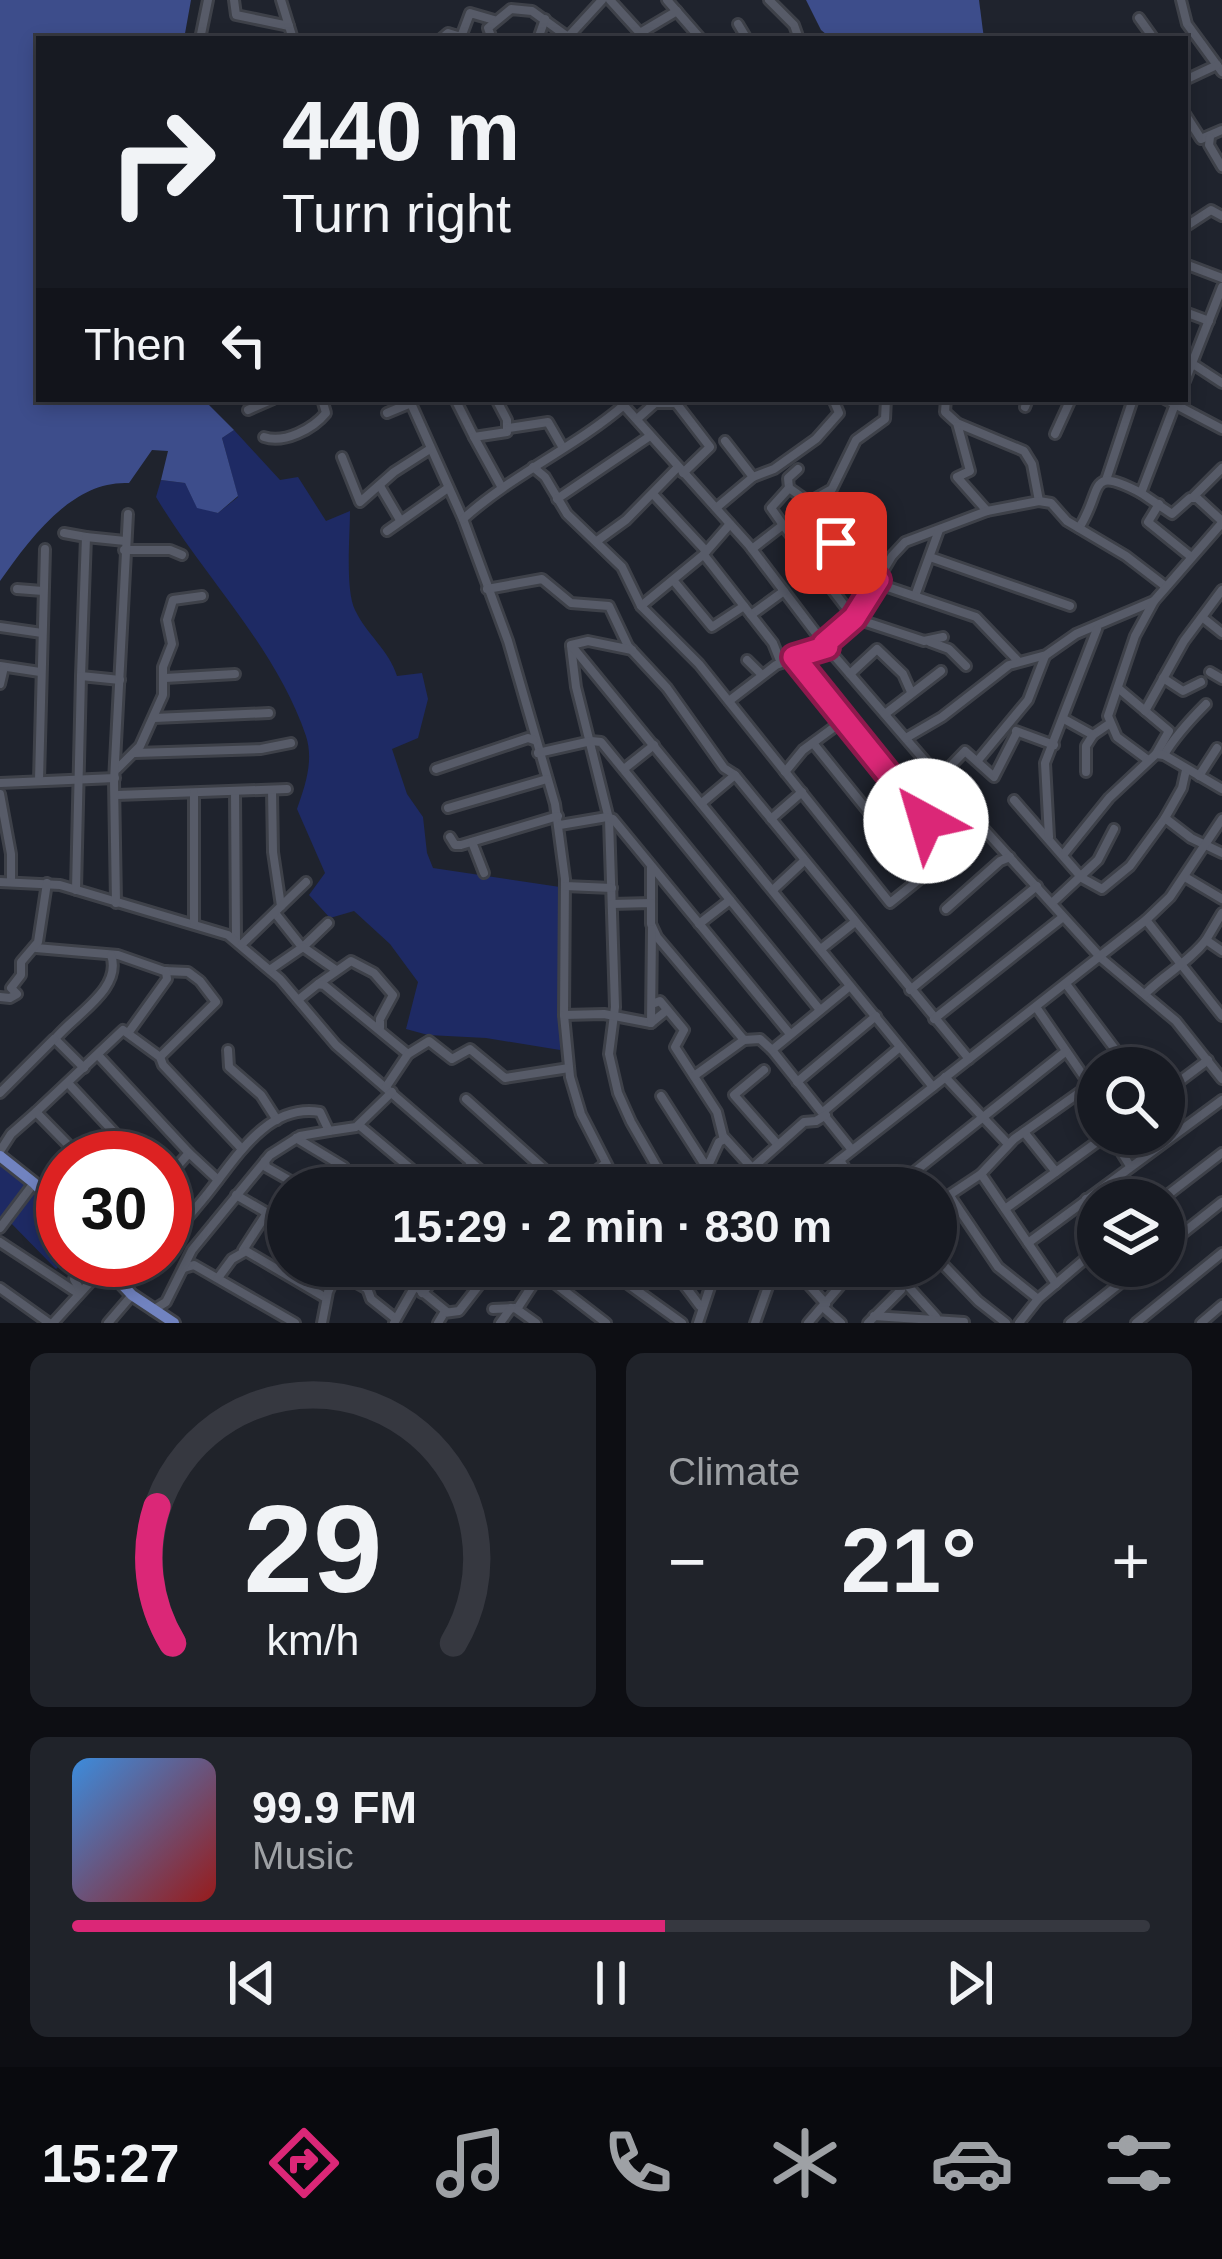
<!DOCTYPE html>
<meta charset="utf-8">
<style>
body{margin:0;font-family:Arial,sans-serif;background:#20232a;color:#f1f3f6;height:100vh;display:flex;flex-direction:column;font-size:45px;white-space:nowrap}
*{box-sizing:border-box;margin:0}
p{font-size:39px;color:#9ea1a5}
.icon{flex:none;width:66px;height:66px;fill:none;stroke:currentColor;stroke-width:2;stroke-linecap:round;stroke-linejoin:round}
.map{position:relative;height:1323px;overflow:hidden}
.side{display:flex;flex-direction:column;gap:30px;padding:30px;background:#0d0e13;flex:1}
.side>*{flex:none}
.guide{position:absolute;left:36px;top:36px;width:1152px;height:366px;border-radius:0px;box-shadow:0 6px 18px #0003,0 0 0 3px #363840;background:#171a22;color:#f1f3f6;overflow:hidden}
.tools{position:absolute;left:1077px;top:1047px;display:grid;gap:24px}
.tools a{display:grid;place-items:center;width:108px;height:108px;border-radius:50%;background:#171a22;box-shadow:0 6px 18px #0003,0 0 0 3px #363840;font-size:60px}
.speed{position:absolute;left:36px;top:1131px;display:flex;gap:24px;font-size:60px;font-weight:700;text-align:center}
.speed>*{display:grid;place-content:center;width:156px;height:156px;border-radius:50%;background:#171a22;box-shadow:0 6px 18px #0003,0 0 0 3px #363840;line-height:1}
.speed .limit{border:18px solid #d22;background:#fff;color:#111}
.pin{position:absolute;display:grid;place-items:center;width:102px;height:102px;color:#fff;margin:-51px;border-radius:24px;box-shadow:0 6px 18px #0006}
.me{position:absolute;width:132px;margin:-66px;rotate:321deg;stroke-linejoin:round;filter:drop-shadow(0 0 9px #0008)}
.turn{display:flex;align-items:center;gap:42px;height:252px;padding:0 48px;font-size:54px}
.turn .icon{width:156px;height:156px;stroke-width:2.5}
.turn b{display:block;font-size:84px;line-height:102px}
.then{display:flex;align-items:center;height:114px;padding:0 48px;background:#0003;gap:24px;font-size:45px}
.big{font-size:90px;font-weight:700;line-height:1.1}
.side .widget{flex:1;display:flex;flex-direction:column;justify-content:center;gap:18px;min-width:0;padding:0 42px;border-radius:18px;background:#20232a}
.side .dial{align-items:center;gap:0}
.dial svg{height:312px;overflow:visible;fill:none;stroke:#363840;stroke-width:7;stroke-linecap:round;text-anchor:middle}
.dial text{fill:#f1f3f6;stroke:none}
.song{display:flex;align-items:center;gap:36px}
.cover{width:144px;height:144px;border-radius:18px;background:linear-gradient(135deg,hsl(210 70% 55%),hsl(0 70% 35%))}
.played{height:12px;border-radius:6px;background:linear-gradient(90deg,#db2777 55%,#363840 55%)}
.keys{display:flex;justify-content:space-around;direction:ltr}
.heat{display:flex;justify-content:space-between;align-items:center;font-size:66px;direction:ltr}
.side .tiles{flex:1;display:grid;gap:30px;grid-template-columns:1fr 1fr}
.widget:last-child{grid-column:span 2}
.trip{position:absolute;left:267px;top:1167px;width:690px;height:120px;border-radius:60px;background:#171a22;box-shadow:0 6px 18px #0003,0 0 0 3px #363840;font-weight:700;line-height:120px;text-align:center}
.dock{display:flex;height:192px;justify-content:space-around;align-items:center;background:#090a0e;color:#9ea1a5}
.dock .icon{width:84px;height:84px}
.dock .on{color:#db2777}
.dock b{font-size:54px;color:#f1f3f6}
.map>svg:first-child{display:block}
</style>
<div class="map">
<svg width="1222" height="1323" viewBox="0 0 1222 1323">
<rect width="100%" height="100%" fill="#1f232d"/>
<g fill="#1e2a64">
<path d="M234,430L280,480L298,477L326,521L350,511C350,536 345,589 355,610C367,635 389,650 397,676L422,673L428,699L418,738L392,749L407,794L423,817L427,853L433,868L560,887V1050L486,1038L428,1035L406,1029L418,982L390,944L354,911L330,918L309,895L325,873L297,809C305,786 314,761 306,736C276,647 203,576 156,497L161,480L185,483L197,507L218,513L238,497L222,438Z"/>
<path d="M0,1160L54,1207L63,1219L65,1260L56,1269L7,1219L0,1224Z"/>
</g>
<g fill="#3d4d8b">
<path d="M0,0H191L184,39H39V399H203L234,430L222,438L238,496L218,513L197,508L185,483L161,480L168,451L152,450L129,483C72,480 30,539 0,581Z"/>
<path d="M806,0H979L984,39H832L821,30Z"/>
</g>
<g fill="none" stroke-linecap="round" stroke-linejoin="round">
<defs>
<g id="minor">
<path d="M234,0L236,15L289,26"/>
<path d="M281,0L293,39"/>
<path d="M610,0L640,33L677,11"/>
<path d="M667,0L701,39"/>
<path d="M769,0L794,25L799,39"/>
<path d="M1181,0L1187,24L1222,72"/>
<path d="M1139,18L1154,39"/>
<path d="M738,24L747,39"/>
<path d="M200,39L208,0"/>
<path d="M441,39L448,33L461,37L470,13L494,20"/>
<path d="M492,39L488,28L511,9L532,11L568,37L602,0"/>
<path d="M538,39L545,19"/>
<path d="M1185,80L1217,65"/>
<path d="M1185,114L1201,139L1222,130"/>
<path d="M1210,137L1209,145L1222,167"/>
<path d="M1185,227L1211,210L1222,216"/>
<path d="M1185,264L1222,278"/>
<path d="M1185,312L1209,321"/>
<path d="M1185,363L1196,366L1222,383"/>
<path d="M1185,381L1222,287"/>
<path d="M409,399L463,519L508,641L555,804L565,879L564,1015L570,1077L581,1114L619,1188"/>
<path d="M455,399L474,437"/>
<path d="M496,399L507,420V432L474,437L501,486"/>
<path d="M618,399L749,545L824,644L983,828L1101,958L1176,1021L1222,1079"/>
<path d="M673,399L710,447L683,473"/>
<path d="M946,399L945,412L957,423L970,471L957,477L987,511"/>
<path d="M1165,399L1222,429"/>
<path d="M1025,407L1028,399"/>
<path d="M248,410L273,399"/>
<path d="M387,413L411,403"/>
<path d="M637,419L655,403H677"/>
<path d="M959,424L1024,451L1032,464L1039,501"/>
<path d="M509,428L548,422L563,448"/>
<path d="M1055,434L1071,399"/>
<path d="M264,437C284,444 313,429 326,413L322,399"/>
<path d="M725,441L753,477"/>
<path d="M342,457L360,502L394,472L430,449"/>
<path d="M533,467L545,477L567,514L622,567L641,606L699,664L890,903L983,828"/>
<path d="M1106,480L1133,399"/>
<path d="M380,486L400,520"/>
<path d="M789,488L788,478L798,469"/>
<path d="M1141,493L1172,514L1190,498H1197L1222,521"/>
<path d="M653,494L706,551"/>
<path d="M1194,496L1222,468"/>
<path d="M557,499L650,436"/>
<path d="M1159,504L1148,522L1190,556"/>
<path d="M716,508L753,477L774,469L816,439L839,413L833,399"/>
<path d="M463,519C513,474 574,448 624,405"/>
<path d="M783,525L771,508L789,488L809,502L832,489L856,440L885,419L886,399"/>
<path d="M823,527L852,562L862,561"/>
<path d="M1079,528C1104,490 1086,464 1141,493L1177,399"/>
<path d="M387,531L448,488"/>
<path d="M64,533L86,537L81,676"/>
<path d="M86,537L125,541"/>
<path d="M597,541L626,520L678,467"/>
<path d="M752,549L783,525L854,618L924,641L943,637"/>
<path d="M124,550H170L182,555"/>
<path d="M869,551L862,561L878,581"/>
<path d="M704,555L751,615L784,591"/>
<path d="M930,557L1070,606"/>
<path d="M673,580L712,627L744,606"/>
<path d="M876,583L892,556L905,542L987,511L1039,501L1051,503L1067,521L1126,556L1165,586"/>
<path d="M17,589L43,591"/>
<path d="M487,589L542,579L571,603L609,606L628,646L667,688L724,768L735,775L969,1059"/>
<path d="M915,596L939,530"/>
<path d="M641,606L703,555L730,524"/>
<path d="M751,615L773,643L781,663"/>
<path d="M1202,617L1222,633"/>
<path d="M0,627L42,633"/>
<path d="M930,642L949,649L966,666"/>
<path d="M824,644L854,618L876,583L976,617L1018,661"/>
<path d="M571,646L576,687L609,819L615,1007L609,1054L618,1093L631,1122L669,1188"/>
<path d="M632,650L588,641L571,645L933,1087"/>
<path d="M795,657L953,853"/>
<path d="M747,660L761,674"/>
<path d="M0,666L40,672"/>
<path d="M1210,672L1222,679"/>
<path d="M850,674L877,649L903,674L911,692"/>
<path d="M165,678L235,674"/>
<path d="M1163,678L1183,691L1201,682"/>
<path d="M0,684L4,667"/>
<path d="M1118,688L1169,731L1156,754"/>
<path d="M729,701L776,665L827,647"/>
<path d="M1145,711L1184,641L1222,590"/>
<path d="M885,714L941,671"/>
<path d="M154,718L269,713"/>
<path d="M1064,719L1093,735L1109,724"/>
<path d="M1016,731L1054,745"/>
<path d="M906,738L942,717L1009,665L1046,655L1076,634L1154,601L1222,523"/>
<path d="M813,743L922,878"/>
<path d="M135,753L261,749L291,743"/>
<path d="M538,753L591,741L601,742L820,1010"/>
<path d="M1164,755C1175,736 1190,720 1206,704"/>
<path d="M979,759L1028,700L1045,656"/>
<path d="M1148,760L1117,737L1108,716L1135,636L1154,601"/>
<path d="M117,769L140,746L163,695V667L172,644L167,620L173,600L202,596"/>
<path d="M436,769L528,738L534,740"/>
<path d="M624,769L654,745"/>
<path d="M785,772L803,750L844,720"/>
<path d="M1086,772V746L1093,735"/>
<path d="M941,776L965,751L994,777L1017,732"/>
<path d="M1199,776L1217,748"/>
<path d="M39,780L45,549"/>
<path d="M0,783L115,778"/>
<path d="M272,790L273,852L281,906"/>
<path d="M235,791L236,940"/>
<path d="M0,794L11,854V881"/>
<path d="M117,795L287,789"/>
<path d="M1014,800L1082,878L1102,889L1130,866L1165,818L1191,838L1222,853"/>
<path d="M703,802L735,775"/>
<path d="M448,808L547,779"/>
<path d="M1165,818L1182,788L1186,770"/>
<path d="M771,819L802,792"/>
<path d="M560,825L607,817L613,819L790,1034"/>
<path d="M450,837L455,845H461L558,816"/>
<path d="M1049,837L1045,763L1097,629"/>
<path d="M472,842L484,873"/>
<path d="M1063,855L1109,798L1156,754L1164,755L1222,789"/>
<path d="M651,868V903"/>
<path d="M1185,877L1222,899"/>
<path d="M0,882L60,885L228,935L280,979L336,1045L501,1188"/>
<path d="M565,886L612,888"/>
<path d="M774,889L804,861"/>
<path d="M76,890L81,676L120,680"/>
<path d="M116,903L114,781L128,514"/>
<path d="M1052,903L1098,860L1114,829"/>
<path d="M612,904L651,903V924L657,937L744,1040L760,1039L772,1050L852,1150"/>
<path d="M946,909L1000,861L1010,857"/>
<path d="M275,913L302,947"/>
<path d="M1146,920L1222,1016"/>
<path d="M194,923V793"/>
<path d="M699,924L730,900"/>
<path d="M1206,940L1222,913"/>
<path d="M242,944L306,882"/>
<path d="M303,947L328,923"/>
<path d="M36,948L118,955L164,971L188,972L200,981L216,1002L160,1057"/>
<path d="M821,949L855,922"/>
<path d="M271,969L303,947L336,970"/>
<path d="M318,984L351,961L374,973L393,995L380,1019V1028"/>
<path d="M1066,984L1129,1068"/>
<path d="M910,990L1037,886"/>
<path d="M1145,994C1165,974 1189,962 1206,940L1222,951"/>
<path d="M0,997L10,998L17,994L11,988L21,975V962L38,942L47,883"/>
<path d="M298,1000L318,984L324,985L408,1054"/>
<path d="M652,1004L660,1001L684,1030L675,1047L717,1112L723,1136L752,1168"/>
<path d="M1036,1007L1098,1097"/>
<path d="M564,1015L604,1014L651,1023L667,1010"/>
<path d="M934,1019L1063,917"/>
<path d="M651,1023L652,929"/>
<path d="M129,1032L167,979L166,971"/>
<path d="M228,1050L229,1067L261,1095L277,1120"/>
<path d="M772,1050L850,986"/>
<path d="M98,1055L189,1153"/>
<path d="M84,1068L55,1039C74,1015 123,989 111,955"/>
<path d="M764,1070L734,1095L778,1145"/>
<path d="M694,1076L744,1040"/>
<path d="M945,1077L1008,1144"/>
<path d="M797,1082L876,1016"/>
<path d="M68,1083L138,1158"/>
<path d="M386,1087L408,1054L429,1041L452,1059L470,1049L505,1078L569,1068"/>
<path d="M0,1093L54,1039"/>
<path d="M1164,1093L1208,1060"/>
<path d="M661,1096L707,1168L719,1142L725,1139"/>
<path d="M466,1099L565,1188"/>
<path d="M36,1112L123,1030L160,1057L163,1065L242,1149"/>
<path d="M823,1112L900,1047"/>
<path d="M359,1125L434,1188"/>
<path d="M1024,1132L1056,1172"/>
<path d="M1110,1134L1130,1166"/>
<path d="M296,1138L344,1167L346,1176L340,1188"/>
<path d="M0,1151L11,1134L36,1112L81,1158"/>
<path d="M840,1160L857,1188"/>
<path d="M265,1161L266,1167L303,1188"/>
<path d="M757,1167L775,1188"/>
<path d="M981,1174L1056,1284"/>
<path d="M345,1179L362,1188"/>
<path d="M165,1180L189,1153L218,1180"/>
<path d="M449,1188L472,1163"/>
<path d="M573,1188L605,1164"/>
<path d="M730,1188L804,1122L816,1121L826,1115"/>
<path d="M804,1188L1146,920L1170,897L1222,819"/>
<path d="M894,1188L1065,1052"/>
<path d="M236,1195L288,1225"/>
<path d="M950,1196L998,1267L1038,1299"/>
<path d="M1086,1199L1098,1215"/>
<path d="M1161,1200L1222,1153"/>
<path d="M936,1204L981,1174L1014,1139L1090,1085"/>
<path d="M1005,1209L1108,1134"/>
<path d="M0,1228L34,1183"/>
<path d="M0,1242L79,1294"/>
<path d="M1028,1243L1222,1100"/>
<path d="M165,1244H169C178,1227 192,1213 204,1198C234,1162 265,1103 320,1112L329,1131L356,1127L392,1092"/>
<path d="M1164,1248L1222,1202"/>
<path d="M243,1250L267,1213"/>
<path d="M936,1257L978,1301L1006,1323"/>
<path d="M80,1260L74,1279L80,1290"/>
<path d="M334,1266L337,1272L366,1288L386,1266"/>
<path d="M391,1266L447,1312"/>
<path d="M603,1266L682,1323"/>
<path d="M670,1266L700,1306"/>
<path d="M792,1266L826,1304"/>
<path d="M890,1266L936,1317"/>
<path d="M184,1268L194,1265L295,1323"/>
<path d="M540,1272L606,1323"/>
<path d="M218,1278L232,1259L246,1251L326,1298"/>
<path d="M0,1288L49,1323"/>
<path d="M367,1288L371,1299L396,1319"/>
<path d="M422,1293L438,1275"/>
<path d="M823,1307L841,1323"/>
<path d="M493,1309L515,1308L536,1323"/>
<path d="M517,1309L545,1266"/>
<path d="M153,1310L166,1302L192,1250L270,1155L300,1136L329,1131"/>
<path d="M874,1316L964,1322"/>
<path d="M53,1323L104,1267"/>
<path d="M108,1323L132,1295"/>
<path d="M322,1323L328,1292L337,1272"/>
<path d="M394,1323L414,1288"/>
<path d="M438,1323L444,1313L459,1311L494,1266"/>
<path d="M500,1323L511,1308"/>
<path d="M698,1323L717,1266"/>
<path d="M755,1323L769,1284L782,1266"/>
<path d="M808,1323L857,1266"/>
<path d="M868,1323L901,1290L903,1282"/>
<path d="M1019,1323L1038,1299L1098,1248"/>
<path d="M1070,1323L1142,1266"/>
<path d="M1136,1323L1222,1253"/>
<path d="M1201,1323L1222,1305"/>
</g>
<g id="major">
<path d="M0,1156L34,1183L63,1214"/>
<path d="M99,1260L132,1295L174,1323"/>
</g>
</defs>
<use href="#minor" stroke="#3e4149" stroke-width="14"/>
<use href="#major" stroke="#3e4149" stroke-width="16"/>
<use href="#minor" stroke="#575b68" stroke-width="8"/>
<use href="#major" stroke="#7183c0" stroke-width="10"/>
</g>
<g fill="none" stroke-linecap="round" stroke-linejoin="round">
<defs>
<path id="route" d="M836,543L852,562L862,561L878,580L854,618L824,644L827,647L794,657L926,821"/>
</defs>
<use href="#route" stroke="#8e194d" stroke-width="30"/>
<use href="#route" stroke="#db2777" stroke-width="21"/>
</g>
</svg>
<div class="tools">
<a><svg class="icon" aria-label="search" viewBox="0 0 24 24"><circle cx="10" cy="10" r="6"/><path d="M15 15l6 6"/></svg></a>
<a><svg class="icon" aria-label="layers" viewBox="0 0 24 24"><path d="M12 4l9 5-9 5-9-5zM3 14l9 5 9-5"/></svg></a>
</div>
<div class="speed"><div class="limit">30</div></div>
<div class="pin" style="left:836px;top:543px;background:#d93025"><svg class="icon" aria-label="arrive" viewBox="0 0 24 24"><path d="M6 21V4h12l-3 4 3 4H6"/></svg></div>
<svg class="me" style="left:926px;top:821px" viewBox="-20 -20 40 40"><circle r="19" fill="#fff"/><path d="M0-13L10 11 0 6-10 11z" fill="#db2777"/></svg>
<div class="trip">15:29 · 2 min · 830 m</div>
<div class="guide">
<div class="turn"><svg class="icon" aria-label="right" viewBox="0 0 24 24"><path d="M7 20v-9h11M14 6l5 5-5 5"/></svg><div><b>440 m</b>Turn right</div></div>
<div class="then">Then<svg class="icon" aria-label="left" viewBox="0 0 24 24"><path d="M17 20v-9H6M10 6l-5 5 5 5"/></svg></div>
</div>
</div>
<section class="side">
<div class="tiles">
<div class="widget dial"><svg viewBox="0 0 100 80">
<path d="M14 69A42 42 0 1 1 86 69"/>
<path d="M14 69A42 42 0 0 1 10 34" stroke="#db2777"/>
<text x="50" y="56" font-size="32" font-weight="700">29</text>
<text x="50" y="72" font-size="11">km/h</text>
</svg></div>
<div class="widget"><p>Climate</p>
<div class="heat"><a>−</a><b class="big">21°</b><a>+</a></div>
</div>
<div class="widget">
<div class="song"><i class="cover"></i><div><b>99.9 FM</b><p>Music</p></div></div>
<div class="played"></div>
<div class="keys"><svg class="icon" aria-label="previous" viewBox="0 0 24 24"><path d="M18 5L8 12l10 7zM5 5v14"/></svg><svg class="icon" aria-label="pause" viewBox="0 0 24 24"><path d="M8 5v14M16 5v14"/></svg><svg class="icon" aria-label="next" viewBox="0 0 24 24"><path d="M6 5l10 7-10 7zM19 5v14"/></svg></div>
</div>
</div>
</section>
<nav class="dock">
<b>15:27</b>
<svg class="icon on" aria-label="directions" viewBox="0 0 24 24"><path d="M12 3l9 9-9 9-9-9zM9 14v-3h6M13 9l2 2-2 2"/></svg>
<svg class="icon" aria-label="music" viewBox="0 0 24 24"><path d="M9 18V5l10-2v13"/><circle cx="6" cy="18" r="3"/><circle cx="16" cy="16" r="3"/></svg>
<svg class="icon" aria-label="phone" viewBox="0 0 24 24"><path d="M5 4h4l2 5-3 2q2 4 5 5l2-3 5 2v4C11 20 4 13 5 4z"/></svg>
<svg class="icon" aria-label="climate" viewBox="0 0 24 24"><path d="M12 3v18M4 7l16 10M4 17L20 7"/></svg>
<svg class="icon" aria-label="car" viewBox="0 0 24 24"><path d="M5 17H2v-5l4-1 3-4h7l3 4 3 1v5h-3M9 17h6M6 11h13"/><circle cx="7" cy="17" r="2"/><circle cx="17" cy="17" r="2"/></svg>
<svg class="icon" aria-label="filters" viewBox="0 0 24 24"><path d="M4 7h16M4 17h16"/><circle cx="9" cy="7" r="2"/><circle cx="15" cy="17" r="2"/></svg>
</nav>
